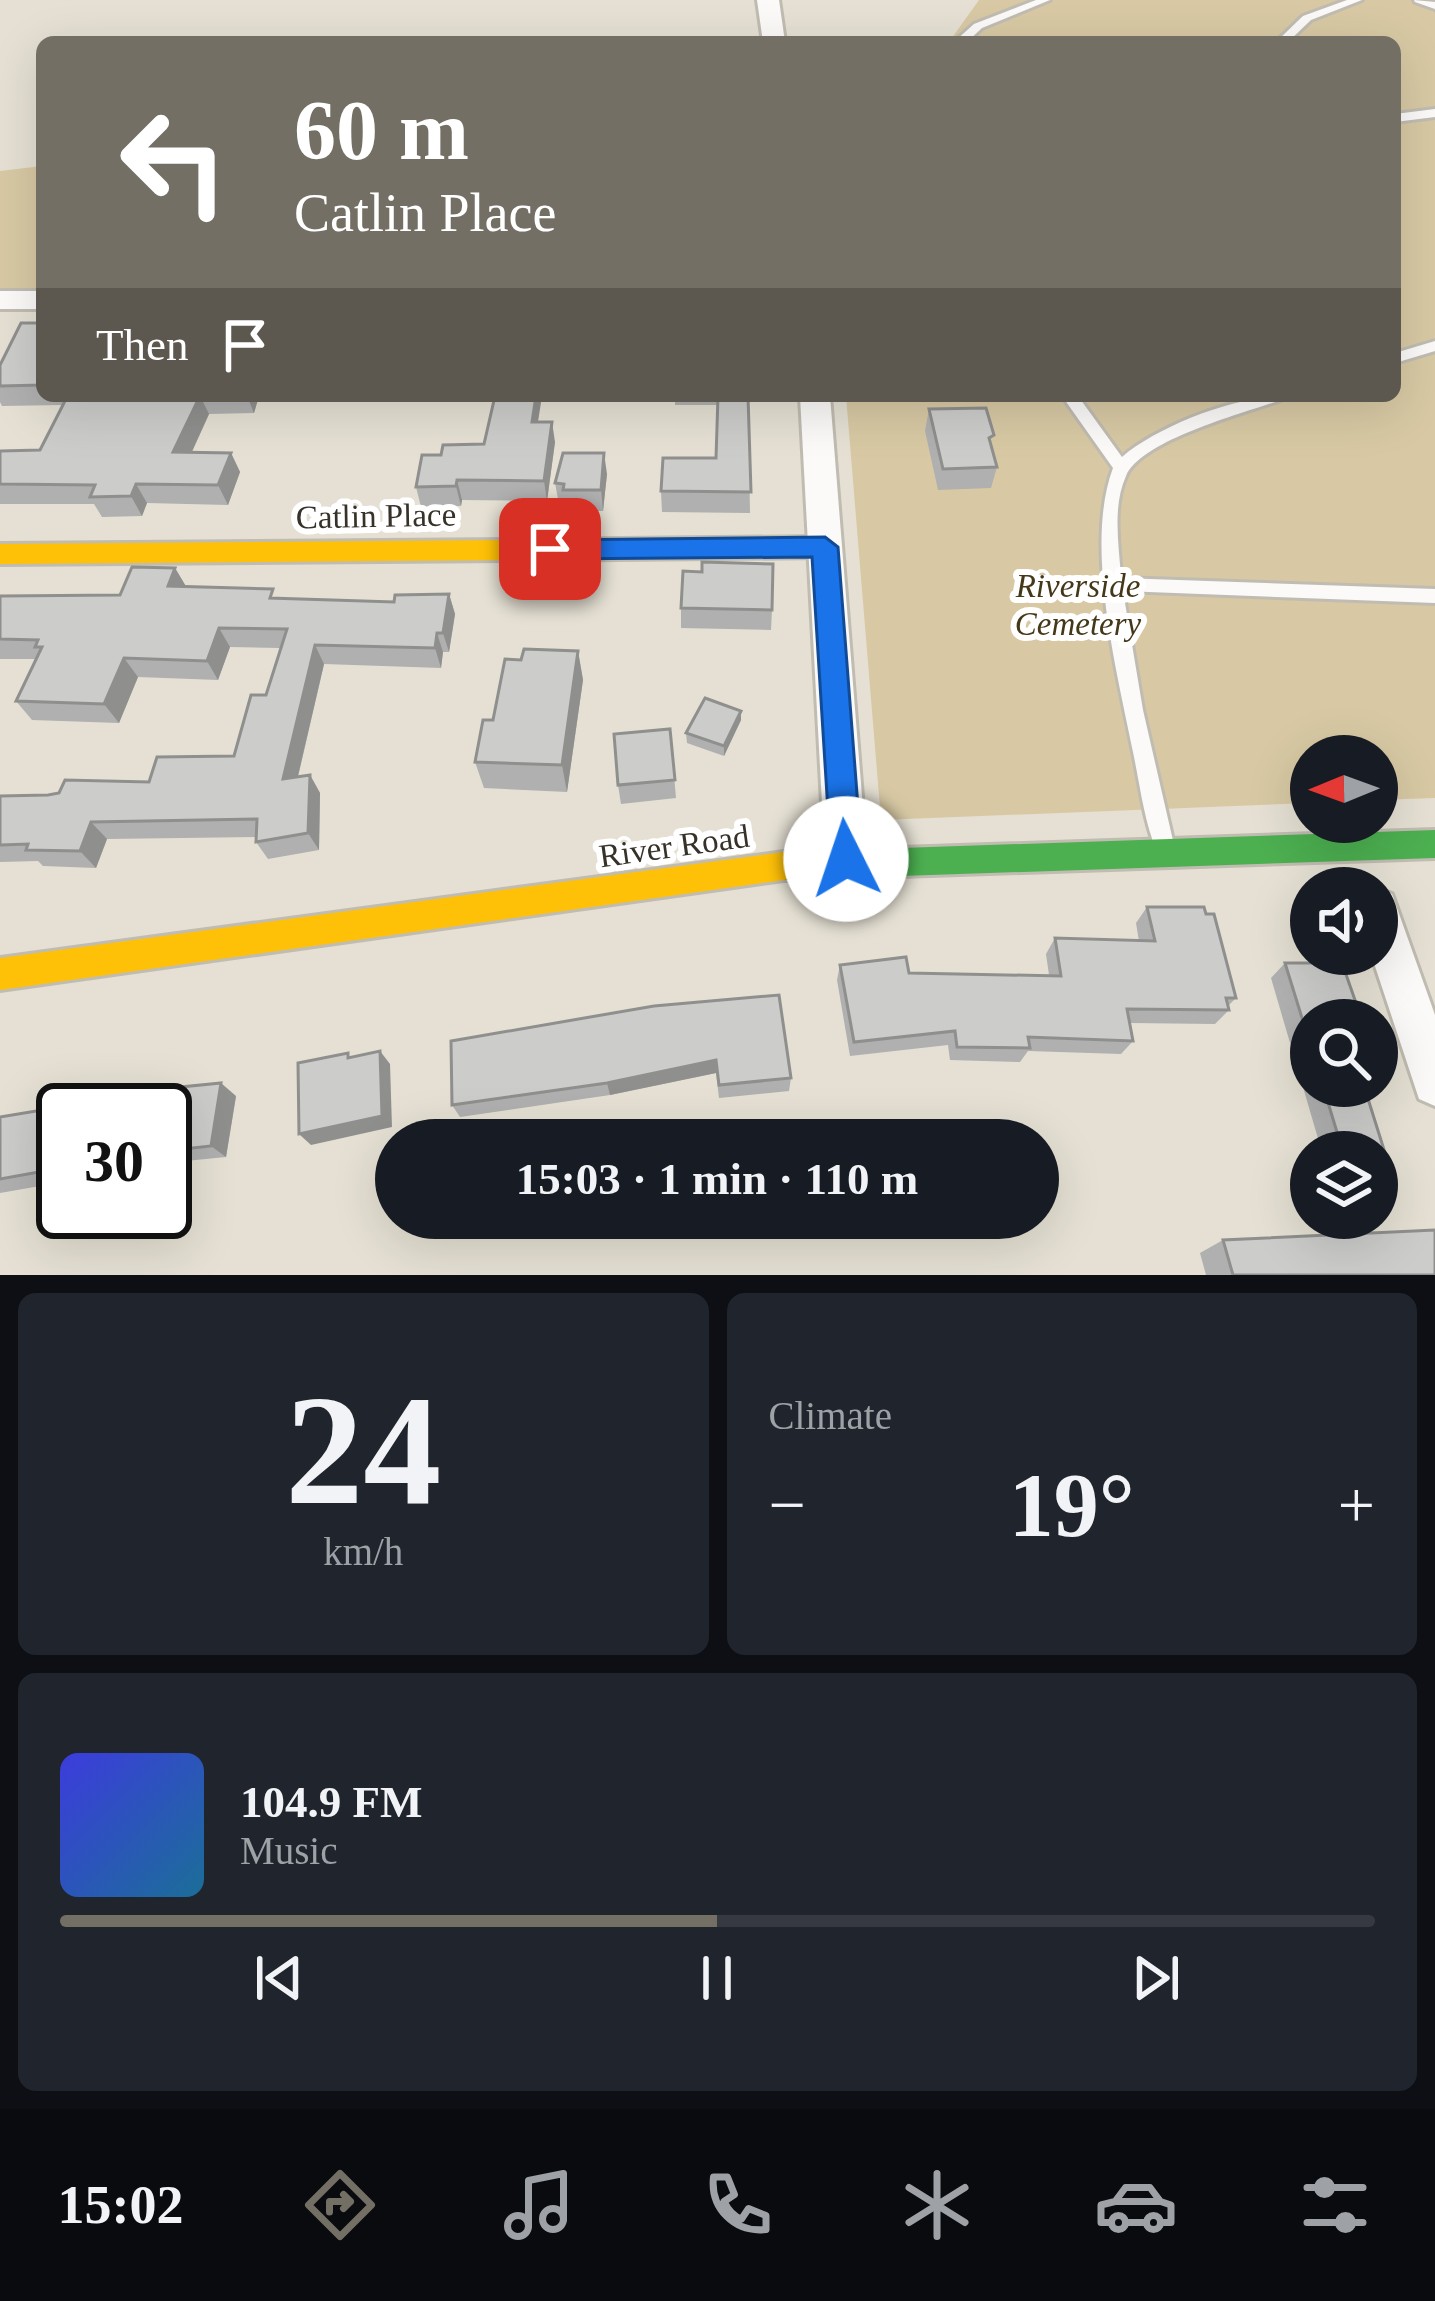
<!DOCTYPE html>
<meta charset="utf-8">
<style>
body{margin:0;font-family:Georgia,serif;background:#20242c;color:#f1f3f6;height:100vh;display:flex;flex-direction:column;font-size:45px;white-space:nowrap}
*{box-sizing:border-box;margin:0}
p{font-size:39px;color:#9ea1a6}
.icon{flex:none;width:66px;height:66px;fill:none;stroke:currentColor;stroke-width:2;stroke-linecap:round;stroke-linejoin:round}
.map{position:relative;height:1275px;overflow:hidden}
.sheet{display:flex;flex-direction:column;gap:18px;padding:18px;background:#0d0f14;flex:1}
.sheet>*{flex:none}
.guide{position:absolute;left:36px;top:36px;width:1365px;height:366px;border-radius:18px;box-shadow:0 12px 48px #0002;background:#736f64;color:#fff;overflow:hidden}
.needle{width:78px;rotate:269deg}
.tools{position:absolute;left:1290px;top:735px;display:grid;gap:24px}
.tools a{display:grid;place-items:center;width:108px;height:108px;border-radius:50%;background:#171b24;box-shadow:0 12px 48px #0002;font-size:60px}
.speed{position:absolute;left:36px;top:1083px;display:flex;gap:24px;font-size:60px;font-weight:700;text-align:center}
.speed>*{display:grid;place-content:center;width:156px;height:156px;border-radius:50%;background:#171b24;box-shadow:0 12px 48px #0002;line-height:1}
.speed .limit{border:6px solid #111;border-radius:18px;background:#fff;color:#111}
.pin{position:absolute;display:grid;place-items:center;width:102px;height:102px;color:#fff;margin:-51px;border-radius:24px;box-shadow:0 6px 18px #0006}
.me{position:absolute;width:132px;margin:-66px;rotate:356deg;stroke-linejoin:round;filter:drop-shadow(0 0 9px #0008)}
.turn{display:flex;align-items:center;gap:42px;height:252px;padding:0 60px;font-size:54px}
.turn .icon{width:156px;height:156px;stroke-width:2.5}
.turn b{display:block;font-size:84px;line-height:102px}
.then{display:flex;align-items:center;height:114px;padding:0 60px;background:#0003;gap:24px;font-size:45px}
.big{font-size:90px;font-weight:700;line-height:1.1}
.sheet .widget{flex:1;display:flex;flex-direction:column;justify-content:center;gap:18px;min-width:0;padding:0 42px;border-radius:18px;background:#20242c}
.sheet .dial{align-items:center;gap:0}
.dial b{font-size:156px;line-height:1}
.song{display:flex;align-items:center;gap:36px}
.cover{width:144px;height:144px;border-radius:18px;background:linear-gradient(135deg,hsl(240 70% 55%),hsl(200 70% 35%))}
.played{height:12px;border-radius:6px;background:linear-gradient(90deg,#736f64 50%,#363941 50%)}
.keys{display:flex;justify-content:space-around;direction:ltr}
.heat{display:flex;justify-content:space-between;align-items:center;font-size:66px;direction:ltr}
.sheet .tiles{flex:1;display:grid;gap:18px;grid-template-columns:1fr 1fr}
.widget:last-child{grid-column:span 2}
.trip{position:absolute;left:375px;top:1119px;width:684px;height:120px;border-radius:60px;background:#171b24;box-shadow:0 12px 48px #0002;font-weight:700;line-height:120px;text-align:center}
.tab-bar{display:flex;height:192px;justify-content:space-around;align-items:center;background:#090b0e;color:#9ea1a6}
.tab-bar .icon{width:84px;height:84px}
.tab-bar .current{color:#736f64}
.tab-bar b{font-size:54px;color:#f1f3f6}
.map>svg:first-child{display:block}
</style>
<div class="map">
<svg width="1435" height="1275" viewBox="0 0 1435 1275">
<rect width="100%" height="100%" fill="#e5e0d3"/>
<g fill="#d8c9a4">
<path d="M979,0H1435V798L1377,800V756H1311V803L881,820L846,396H1395V42H949Z"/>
<path d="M42,166V291H0V171Z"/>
</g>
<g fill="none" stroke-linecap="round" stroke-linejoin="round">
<defs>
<g id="lane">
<path d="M1036,0H1050L982,28L967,42H954L974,24Z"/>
<path d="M1347,0H1362L1311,20L1288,42H1276L1303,16Z"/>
<path d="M1414,0L1435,2V9L1415,2Z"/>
<path d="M1435,109V117L1395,122V114Z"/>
<path d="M1435,341V351L1395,363V353Z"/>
<path d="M1062,396H1078L1122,457C1158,426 1236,396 1284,396L1281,400C1244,413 1141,440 1126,476C1112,507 1119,545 1121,578L1435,589V603L1123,591L1143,710L1174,845L1171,852L1164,854L1157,852C1144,821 1140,785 1133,752C1117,671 1084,545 1113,468Z"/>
</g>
<g id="street">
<path d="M757,0H779L785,42H763Z"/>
<rect x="0" y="291" width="42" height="18"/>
<path d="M800,396H830L867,859L861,872L846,878L831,872L825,859Z"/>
<path d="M1377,888L1392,894L1435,1015V1106L1419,1099L1371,954H1377Z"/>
</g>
<g id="fast">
<path d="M825,537L838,547L825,557L523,560L510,550L523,540Z"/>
<path d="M1435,830V858L784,880L773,876L768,866L773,856L784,852Z"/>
</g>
<g id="slow">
<path d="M523,540L536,550L523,560L0,564V544Z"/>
<path d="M784,852L795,856L800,866L795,876L784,880L0,990V958Z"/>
</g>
</defs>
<use href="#lane" stroke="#c0bcb1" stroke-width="6"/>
<use href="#street" stroke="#c0bcb1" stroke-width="6"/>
<use href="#fast" stroke="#c0bcb1" stroke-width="6"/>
<use href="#slow" stroke="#c0bcb1" stroke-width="6"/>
<use href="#lane" fill="#fbfaf8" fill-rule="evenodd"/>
<use href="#street" fill="#fbfaf8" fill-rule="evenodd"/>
<use href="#fast" fill="#4caf50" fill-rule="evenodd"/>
<use href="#slow" fill="#ffc107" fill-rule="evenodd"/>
</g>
<g fill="#afb0af">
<path d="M42,323V396H83L82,399L129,398L130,396H259L254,413L209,414L192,452L231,453L240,472L228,505L147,503L142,516L102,517L94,504H0V451L40,450L62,405L2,406L0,402V365Z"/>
<path d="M675,396H748L750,513L662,512L661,491L716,458L718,405H675Z"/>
<path d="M929,409L997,467L991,488L938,490L925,431Z"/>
<path d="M538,422L555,442L547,501L462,500L461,506L421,507L416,487L441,455L484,444Z"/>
<path d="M607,474L603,511H566L565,505L559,504L555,483Z"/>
<path d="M175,568L186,587L278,599L394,602L449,594L455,614L449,652H443L441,668L324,664L298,777L310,775L320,793L319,850L268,859L256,842V837L107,839L96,868L43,866L38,861L0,862V796L48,795L149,782L234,756L266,695L280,648L230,647L218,680L138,677L119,723L32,720L16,701L36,659H0V596L120,595Z"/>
<path d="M681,608L772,610L771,630L681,628Z"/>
<path d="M578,651L583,680L567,792L484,788L475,762L521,660Z"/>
<path d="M741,711V720L724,756L687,743L686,733Z"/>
<path d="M670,729L676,798L621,804L618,785Z"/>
<path d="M1147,907L1236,998L1228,1006L1229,1010L1215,1024L1130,1023L1133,1041L1121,1054L1028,1051L1020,1062L950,1060L948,1045L850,1056L837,980L840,965L909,973L1049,975L1046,954L1055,938L1139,941L1136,923Z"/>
<path d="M1285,963L1311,1020V1086H1364L1385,1153L1377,1157V1152H1322L1271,978Z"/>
<path d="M654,1006L791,1078L789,1091L719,1098L716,1073L610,1095L460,1117L452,1105Z"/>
<path d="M236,1096L226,1157L165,1163V1110Z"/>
<path d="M63,1110V1182L0,1193V1117Z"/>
<path d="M1223,1240L1435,1275H1206L1200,1253Z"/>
</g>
<g fill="#8f908e">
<path d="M200,396L209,414L183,471L173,452Z"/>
<path d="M247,396H259L254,413Z"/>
<path d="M536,396H542L535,441L532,422Z"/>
<path d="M552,422L555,442L547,501L544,481Z"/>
<path d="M231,453L240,472L228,505L218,485Z"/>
<path d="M604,453L607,474L603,511L601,490Z"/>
<path d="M457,480L462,500L461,506L456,486Z"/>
<path d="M136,484L147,503L142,516L131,496Z"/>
<path d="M175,568L187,588L168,586Z"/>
<path d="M449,594L455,614L449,652L443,633Z"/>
<path d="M219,628L230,647L218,680L207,661Z"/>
<path d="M437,633L443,652L441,668L435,648Z"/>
<path d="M315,645L324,664L293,797L283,779Z"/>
<path d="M578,651L583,680L567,792L562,765Z"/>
<path d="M124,658L138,677L119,723L104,704Z"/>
<path d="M741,711V720L724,756V746Z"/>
<path d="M310,775L320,793L319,850L308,833Z"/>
<path d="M91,822L107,839L96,868L80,851Z"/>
<path d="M380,1051L390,1064L392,1127L311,1145L299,1134Z"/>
<path d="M716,1060V1073L610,1095L607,1083Z"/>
<path d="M221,1083L236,1096L226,1157L211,1146Z"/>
</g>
<g fill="#cccdcb" stroke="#8f908e" stroke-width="3">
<path d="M21,323H42V385L0,386V365Z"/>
<path d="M130,396H200L173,452L231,453L218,485L136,484L131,496L90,497L95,485L0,484V451L40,450L66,399L129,398Z"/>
<path d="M495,396H536L532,422H552L544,481L457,480L456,486L416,487L422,455H441L443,445L484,444Z"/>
<path d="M718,396H748L751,492L661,491L663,458H716Z"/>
<path d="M986,408L994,435L989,438L997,467L943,469L929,409Z"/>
<path d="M563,453H604L601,490H563L564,484L555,483Z"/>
<path d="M702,562L773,564L772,610L681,608L683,571L702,572Z"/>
<path d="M132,567L175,568L168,586L273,589L270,598L394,602L395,595L449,594L443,633H437L435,648L315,645L283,779L310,775L308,833L256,842L257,819L91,822L80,851L26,850L28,844L0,845V796L48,795L59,793L65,780L149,782L157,757L234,756L251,695H266L287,629L219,628L207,661L124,658L104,704L16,701L42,647H35L38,640L0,639V596L120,595Z"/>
<path d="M524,649L578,651L562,765L475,762L483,720H493L505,659L521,660Z"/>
<path d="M705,698L741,711L724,746L686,733Z"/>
<path d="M670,729L675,780L618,785L614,734Z"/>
<path d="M1147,907H1204L1206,914H1214L1236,998H1226L1229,1010L1127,1009L1133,1041L1028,1037L1030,1048L957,1047L955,1031L854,1042L840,965L906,957L909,973L1061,976L1055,938L1155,941Z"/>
<path d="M1285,963H1342L1362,1020H1311V1047Z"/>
<path d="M779,995L791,1078L719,1085L716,1060L607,1083L452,1105L451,1041L654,1006Z"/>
<path d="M380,1051L382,1116L299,1134L298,1063L348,1053V1058Z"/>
<path d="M221,1083L211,1146L165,1151V1110H137L141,1091Z"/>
<path d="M1323,1086H1364L1385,1153L1343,1152Z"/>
<path d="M72,1105L71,1110H63L62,1161H54L61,1168L0,1179V1117Z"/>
<path d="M1435,1230V1275H1233L1223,1240Z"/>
</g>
<path fill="#1a73e8" stroke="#114b97" stroke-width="3" d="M825,537L838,547L862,859L857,869L846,873L835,869L831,859L812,557L550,559L537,549L550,540Z"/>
<g text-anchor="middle" stroke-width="12" stroke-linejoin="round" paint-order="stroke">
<g font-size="33" fill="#363229" stroke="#fff">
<text transform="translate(376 515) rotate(-1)" y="12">Catlin Place</text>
<text transform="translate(674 845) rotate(-8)" y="12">River Road</text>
</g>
<g font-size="33" font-style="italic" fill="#443819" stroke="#fff">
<text x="1078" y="597">Riverside<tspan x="1078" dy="38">Cemetery</tspan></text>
</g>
</g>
</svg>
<div class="tools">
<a><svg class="needle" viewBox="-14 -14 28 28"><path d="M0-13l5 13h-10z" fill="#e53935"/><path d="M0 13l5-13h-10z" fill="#9ea1a6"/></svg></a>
<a><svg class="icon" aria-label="sound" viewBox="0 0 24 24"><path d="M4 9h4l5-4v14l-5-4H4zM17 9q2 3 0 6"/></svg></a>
<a><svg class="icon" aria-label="search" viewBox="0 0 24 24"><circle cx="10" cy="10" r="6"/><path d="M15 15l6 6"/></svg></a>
<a><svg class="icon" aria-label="layers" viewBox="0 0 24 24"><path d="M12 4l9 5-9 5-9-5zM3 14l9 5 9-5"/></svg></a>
</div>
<div class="speed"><div class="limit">30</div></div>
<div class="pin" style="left:550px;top:549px;background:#d93025"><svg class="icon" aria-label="arrive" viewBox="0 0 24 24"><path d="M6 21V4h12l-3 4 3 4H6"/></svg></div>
<svg class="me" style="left:846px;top:859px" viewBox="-20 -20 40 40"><circle r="19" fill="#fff"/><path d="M0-13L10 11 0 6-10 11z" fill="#1a73e8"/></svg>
<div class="trip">15:03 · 1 min · 110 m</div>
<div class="guide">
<div class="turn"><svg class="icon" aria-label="left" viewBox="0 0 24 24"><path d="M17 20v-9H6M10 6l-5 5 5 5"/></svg><div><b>60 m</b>Catlin Place</div></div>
<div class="then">Then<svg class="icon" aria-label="arrive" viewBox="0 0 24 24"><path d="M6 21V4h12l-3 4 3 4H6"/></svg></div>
</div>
</div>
<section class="sheet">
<div class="tiles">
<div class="widget dial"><b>24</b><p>km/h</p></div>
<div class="widget"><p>Climate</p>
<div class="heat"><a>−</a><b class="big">19°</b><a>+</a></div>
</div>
<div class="widget">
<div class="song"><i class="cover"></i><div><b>104.9 FM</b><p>Music</p></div></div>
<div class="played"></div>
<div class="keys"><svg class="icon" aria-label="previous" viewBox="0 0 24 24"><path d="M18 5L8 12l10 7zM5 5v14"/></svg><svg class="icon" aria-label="pause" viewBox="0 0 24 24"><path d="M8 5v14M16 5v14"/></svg><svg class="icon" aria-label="next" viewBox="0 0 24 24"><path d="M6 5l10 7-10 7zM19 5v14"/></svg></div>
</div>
</div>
</section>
<nav class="tab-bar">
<b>15:02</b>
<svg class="icon current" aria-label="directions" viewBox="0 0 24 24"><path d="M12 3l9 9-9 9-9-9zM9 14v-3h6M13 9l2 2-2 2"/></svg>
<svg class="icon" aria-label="music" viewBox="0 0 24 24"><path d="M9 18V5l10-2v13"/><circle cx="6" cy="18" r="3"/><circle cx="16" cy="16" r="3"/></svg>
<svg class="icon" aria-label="phone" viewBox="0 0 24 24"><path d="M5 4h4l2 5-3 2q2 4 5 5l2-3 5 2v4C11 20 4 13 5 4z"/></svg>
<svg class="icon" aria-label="climate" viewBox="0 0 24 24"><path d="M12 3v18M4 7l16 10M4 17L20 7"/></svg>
<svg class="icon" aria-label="car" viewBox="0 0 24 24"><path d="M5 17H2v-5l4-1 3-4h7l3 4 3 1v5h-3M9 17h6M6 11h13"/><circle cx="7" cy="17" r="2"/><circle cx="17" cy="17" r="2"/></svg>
<svg class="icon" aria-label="filters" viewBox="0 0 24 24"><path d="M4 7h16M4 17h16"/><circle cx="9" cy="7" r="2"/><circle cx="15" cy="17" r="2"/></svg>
</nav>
